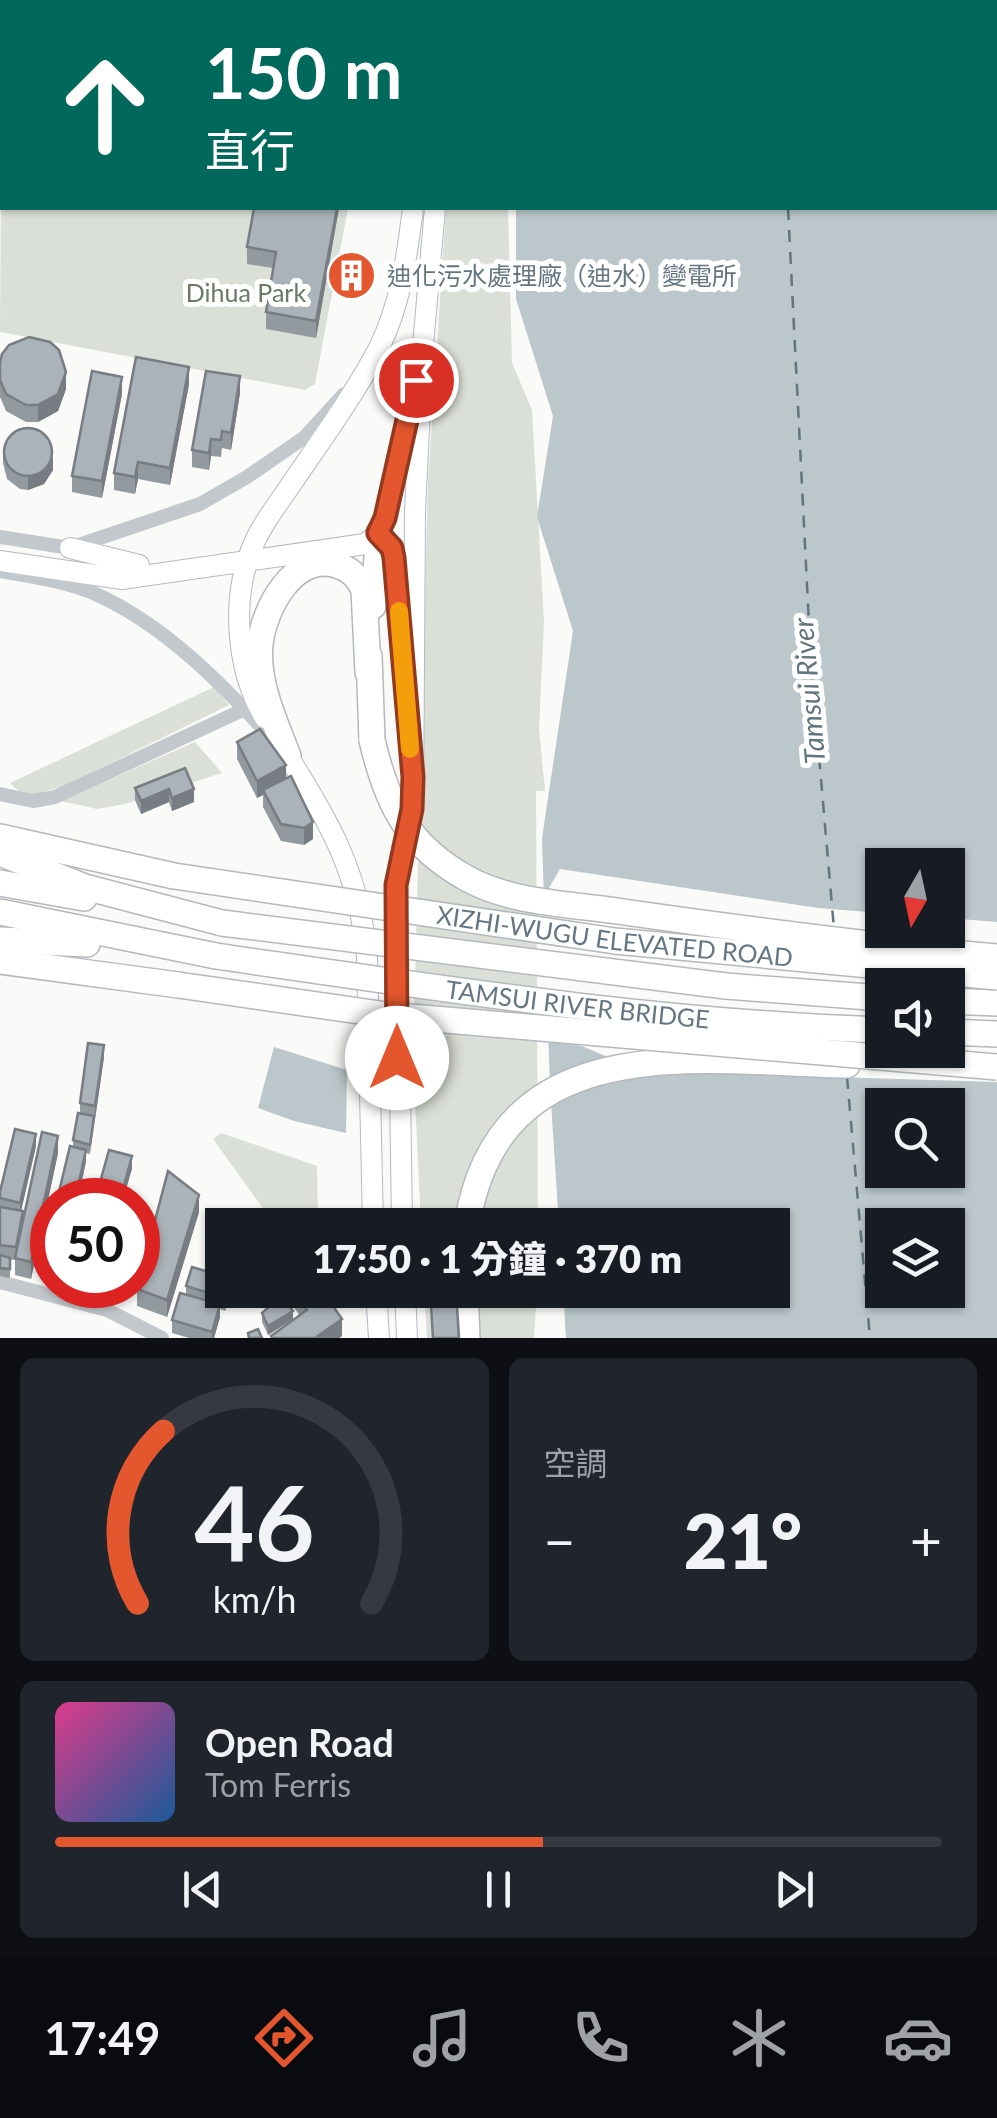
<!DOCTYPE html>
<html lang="zh-TW">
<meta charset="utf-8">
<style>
body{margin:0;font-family:Lato,"Noto Sans TC",sans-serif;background:#20242c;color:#f1f3f6;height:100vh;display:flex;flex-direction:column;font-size:38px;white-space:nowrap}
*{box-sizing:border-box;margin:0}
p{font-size:32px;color:#9ea1a6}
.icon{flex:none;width:55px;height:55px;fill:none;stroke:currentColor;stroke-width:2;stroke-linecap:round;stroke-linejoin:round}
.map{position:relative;height:1338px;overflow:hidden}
.panel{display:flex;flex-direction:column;gap:20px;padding:20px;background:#0d0f14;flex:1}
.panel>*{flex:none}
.hud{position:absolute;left:0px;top:0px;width:998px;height:210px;box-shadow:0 2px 8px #0004;background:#00695c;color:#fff;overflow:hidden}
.needle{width:65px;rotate:189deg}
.buttons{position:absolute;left:865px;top:848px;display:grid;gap:20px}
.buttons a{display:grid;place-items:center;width:100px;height:100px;border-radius:0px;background:#171b24;box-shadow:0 2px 8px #0004;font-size:50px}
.speed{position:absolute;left:30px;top:1178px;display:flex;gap:20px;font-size:50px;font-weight:700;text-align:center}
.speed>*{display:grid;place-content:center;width:130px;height:130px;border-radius:50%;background:#171b24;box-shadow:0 2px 8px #0004;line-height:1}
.speed .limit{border:15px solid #d22;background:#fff;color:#111}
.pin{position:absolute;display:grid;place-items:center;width:85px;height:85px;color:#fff;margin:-42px;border:5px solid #fff;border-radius:50%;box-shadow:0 2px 10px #0007}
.me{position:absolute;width:110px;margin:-55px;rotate:0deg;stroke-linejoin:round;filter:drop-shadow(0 0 8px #0008)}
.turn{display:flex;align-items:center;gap:35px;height:210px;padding:0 40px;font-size:45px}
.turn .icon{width:130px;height:130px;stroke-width:2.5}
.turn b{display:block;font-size:70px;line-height:85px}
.big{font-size:75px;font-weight:800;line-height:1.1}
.panel .card{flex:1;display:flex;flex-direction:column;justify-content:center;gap:15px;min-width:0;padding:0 35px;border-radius:15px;background:#20242c}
.panel .dial{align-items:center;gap:0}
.dial svg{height:260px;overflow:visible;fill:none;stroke:#363941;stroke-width:7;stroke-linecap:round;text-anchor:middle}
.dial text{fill:#f1f3f6;stroke:none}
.song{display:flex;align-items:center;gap:30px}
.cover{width:120px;height:120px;border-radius:15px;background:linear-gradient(135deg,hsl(330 70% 55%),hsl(210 70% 35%))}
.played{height:10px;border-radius:5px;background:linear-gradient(90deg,#e4572e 55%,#363941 55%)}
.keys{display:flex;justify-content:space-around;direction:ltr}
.heat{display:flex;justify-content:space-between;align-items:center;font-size:55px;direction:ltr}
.panel .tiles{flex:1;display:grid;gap:20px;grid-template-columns:1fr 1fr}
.card:last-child{grid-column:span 2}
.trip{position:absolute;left:205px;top:1208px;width:585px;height:100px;border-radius:0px;background:#171b24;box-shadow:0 2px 8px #0004;font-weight:800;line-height:100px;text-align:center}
.dock{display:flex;height:160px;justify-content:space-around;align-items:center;background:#090b0e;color:#9ea1a6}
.dock .icon{width:70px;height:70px}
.dock .current{color:#e4572e}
.dock b{font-size:45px;color:#f1f3f6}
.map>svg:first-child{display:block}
</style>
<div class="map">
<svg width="997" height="1338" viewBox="0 0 997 1338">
<rect width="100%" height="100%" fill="#fafaf8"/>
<g fill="#dadfd7">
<path d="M2,46V208H348L315,384L305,390L0,332Z"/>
<path d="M446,208H508L512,363L532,410L544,622L539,729L545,791H536L538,1225H421L413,1058L428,481Z"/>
<path d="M214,687L229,705L64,786L25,797L10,783Z"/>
<path d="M195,742L222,773L125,804L97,809L61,801Z"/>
<path d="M221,1133L317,1166L318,1225H275L213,1139Z"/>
<path d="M424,1290H537L534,1338H427Z"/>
</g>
<g fill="#bbc7cb" fill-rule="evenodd">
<path d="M515,0H997V1338H566L563,1290H772V1225H559L550,1087L542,838L573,631L537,517L553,416L516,299V208H995V2ZM882,865H948V930H882ZM882,985H948V1050H882ZM882,1105H948V1170H882ZM882,1225H948V1290H882Z"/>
<path d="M274,1047L347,1070L346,1133L294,1121L258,1108Z"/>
</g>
<path fill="#fafaf8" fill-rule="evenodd" d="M560,869L818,908L882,913V930H948V918L997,922V1082L640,1071L582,1046L544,1041L539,898H543ZM882,985H948V1050H882Z"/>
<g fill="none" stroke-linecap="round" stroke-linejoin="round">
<g stroke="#60757c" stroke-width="2.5" stroke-dasharray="12 10" stroke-linecap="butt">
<path d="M779,2V0"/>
<path d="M788,208L811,664L834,929"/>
<path d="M847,1077L870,1338"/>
</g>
<defs>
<g id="secondary">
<path d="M427,2V0"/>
<path d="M447,2V0"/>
<path d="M379,533L392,548L394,558L402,655"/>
<path d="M70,548L139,565"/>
<path d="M0,561L122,579L365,544L379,533L385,518L411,402"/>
<path d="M265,718C236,670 231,599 252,548C261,525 278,504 292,483C322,439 354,395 379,348C401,303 407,256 413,208"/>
<path d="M280,743C326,818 359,867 367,958L373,1225"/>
<path d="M402,1225L397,885L413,809L415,512L423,346L435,208"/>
<path d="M376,1290L379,1338"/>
<path d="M405,1290L407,1338"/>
</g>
<g id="highway">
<path d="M373,606L379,533"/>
<path d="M369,656L372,740"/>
<path d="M288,756C275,722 256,682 260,644C264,609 293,552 337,565C350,569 359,578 364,590L368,672"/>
<path d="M0,837L174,876"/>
<path d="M0,853L85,887L222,923"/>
<path d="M0,883L84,898"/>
<path d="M0,912L216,956"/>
<path d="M0,940L87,944"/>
<path d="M0,961L178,985"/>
<path d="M948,1001L997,1003"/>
<path d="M948,1032L997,1034"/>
<path d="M467,1225C499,1025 699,1062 847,1065"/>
<path d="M465,1290L467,1338"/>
</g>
</defs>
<use href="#secondary" stroke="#b3babf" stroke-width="22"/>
<use href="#highway" stroke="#b4b9bd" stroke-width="28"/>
<g stroke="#c3c8cc" stroke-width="14">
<path d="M0,537L70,548L200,504L247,477L305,437L344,394"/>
<path d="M0,571C30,576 62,581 91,592C164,623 224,686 276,743"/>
<path d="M0,794L33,801L55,797L245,709"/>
<path d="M0,1282L107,1310L162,1338"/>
</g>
<use href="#secondary" stroke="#fff" stroke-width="20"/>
<use href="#highway" stroke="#fff" stroke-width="25"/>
<defs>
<g id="highway-bridge">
<path d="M372,740C387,805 408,846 468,879C512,903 569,904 617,911C743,929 870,946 997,957"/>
<path id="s1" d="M174,876L615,941L997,977"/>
<path d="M222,923L726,986L882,998"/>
<path id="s2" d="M216,956C437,988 659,1023 882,1030"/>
<path d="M178,985L387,1015L997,1067"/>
</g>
</defs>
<use href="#highway-bridge" stroke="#b4b9bd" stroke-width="28" stroke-linecap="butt"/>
<use href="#highway-bridge" stroke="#fff" stroke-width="25"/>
</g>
<g fill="#929a9f">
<path d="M339,208L316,338L266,329V312L273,268L247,264V247Z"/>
<path d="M362,267L358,288L343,285V277Z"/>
<path d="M0,363L66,389L58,411L38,422H26L6,411L0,397Z"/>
<path d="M189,384L170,485L138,479L135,494L114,490V473Z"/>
<path d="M240,393L231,450L222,448L221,457L211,456L209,470L192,467V450Z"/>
<path d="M122,394L102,498L72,492V476Z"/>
<path d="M3,451L53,470L44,484L28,490L20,489L7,479L3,463Z"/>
<path d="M237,742L286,778L313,839L304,845L281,841L263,807V795L257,798L237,759Z"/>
<path d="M185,768L194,802L172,811L169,802L141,814L135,800V788Z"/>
<path d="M104,1057L90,1154L86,1153V1162L73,1146V1140L80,1113V1103Z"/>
<path d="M36,1146L21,1210L23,1222L58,1153L31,1279L15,1275V1260L10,1259V1278L0,1276V1192Z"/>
<path d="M199,1212L167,1317L137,1306V1289Z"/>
<path d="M52,1221V1266L45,1264V1251Z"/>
<path d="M186,1286L231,1290L225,1311L220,1309V1317L214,1338H189L172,1333V1320L186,1295Z"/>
<path d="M286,1290H322L342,1336L339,1338H271V1336L300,1316L286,1296Z"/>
<path d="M268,1300L293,1319L268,1335L262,1322V1313L268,1308Z"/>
</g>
<g fill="#777d82">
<path d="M337,208H339L316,338V321Z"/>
<path d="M189,367V384L170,485V468Z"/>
<path d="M66,372V389L58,411L38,422V405Z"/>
<path d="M240,376V393L231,450V433Z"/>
<path d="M122,377V394L102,498V481Z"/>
<path d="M211,439V456L209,470V453Z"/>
<path d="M53,457V470L44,484L28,490V477Z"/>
<path d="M138,462V479L135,494V477Z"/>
<path d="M286,765V782L263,790V795L257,798V781Z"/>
<path d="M169,789V802L141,814V801Z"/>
<path d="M194,789V802L172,811V798Z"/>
<path d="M313,822V839L304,845V828Z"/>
<path d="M104,1045V1057L95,1119V1106Z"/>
<path d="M36,1134V1146L20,1216V1203Z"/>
<path d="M58,1136V1153L31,1279V1262Z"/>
<path d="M86,1150V1162L78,1200H75Z"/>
<path d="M132,1156V1169L123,1200H120Z"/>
<path d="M199,1195V1212L167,1317V1300Z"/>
<path d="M228,1290H231V1292L225,1311V1298Z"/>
<path d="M220,1304V1317L214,1338H212V1332Z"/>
<path d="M293,1311V1319L268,1335V1326Z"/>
<path d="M342,1319V1336L339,1338H315Z"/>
</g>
<g fill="#aab3b9" stroke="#777d82" stroke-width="2.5">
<path d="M291,0H377L376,2H291Z"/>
<path d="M254,208H337L316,321L266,312L276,252L247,247Z"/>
<path d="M346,255L362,258L358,279L343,277Z"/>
<path d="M29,337L50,342L59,350L66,372L58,394L38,405H26L6,394L0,380V363L2,354L9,345Z"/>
<path d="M136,357L189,367L170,468L138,462L135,477L114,473Z"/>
<path d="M92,371L122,377L102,481L72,476Z"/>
<path d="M206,371L240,376L231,433L222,431L221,440L211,439L209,453L192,450Z"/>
<circle cx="28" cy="452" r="24"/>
<path d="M260,729L286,765L257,781L237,742Z"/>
<path d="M185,768L194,789L172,798L169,789L141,801L135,788Z"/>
<path d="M291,776L313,822L304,828L281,824L263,790Z"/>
<path d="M88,1043L104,1045L95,1106L80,1103Z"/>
<path d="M78,1113L94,1116L90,1145L73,1140Z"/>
<path d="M15,1129L36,1134L20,1203L0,1198V1192Z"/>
<path d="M42,1132L58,1136L31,1262L15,1258Z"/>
<path d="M70,1146L86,1150L75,1200H57Z"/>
<path d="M109,1150L132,1156L120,1200H95Z"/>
<path d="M168,1171L199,1195L167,1300L137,1289Z"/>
<path d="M0,1207L23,1211L16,1247L0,1245Z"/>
<path d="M52,1221V1254L45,1251Z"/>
<path d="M0,1255L10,1258V1269L0,1268Z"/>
<path d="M192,1267L222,1276V1290H228L225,1298L186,1286Z"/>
<path d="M294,1290H322L342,1319L315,1338H272L271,1336L307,1310Z"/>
<path d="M430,1290H456L459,1338H433Z"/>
<path d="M180,1293L220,1304L212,1332L172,1320Z"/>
<path d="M279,1293L293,1311L268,1326L262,1313L271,1305L268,1300Z"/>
<path d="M258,1329L262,1338H249L248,1333Z"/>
</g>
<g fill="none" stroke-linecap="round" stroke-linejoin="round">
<defs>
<path id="route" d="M397,1058L396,885L412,809L413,777L394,558L392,548L378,533L385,518L416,380"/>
</defs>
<use href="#route" stroke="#94391e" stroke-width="25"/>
<use href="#route" stroke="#e4572e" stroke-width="18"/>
<path stroke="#f59e0b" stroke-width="18" d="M399,611L410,749"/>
</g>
<defs>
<symbol id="building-disc" viewBox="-11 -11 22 22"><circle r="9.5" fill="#e4572e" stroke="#fff"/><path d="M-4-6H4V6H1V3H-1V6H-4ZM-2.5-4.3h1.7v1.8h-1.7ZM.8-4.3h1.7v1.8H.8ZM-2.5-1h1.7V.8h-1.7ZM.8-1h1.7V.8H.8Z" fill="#fff"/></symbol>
</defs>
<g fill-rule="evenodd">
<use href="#building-disc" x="324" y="248" width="55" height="55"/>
</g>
<g text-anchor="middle" stroke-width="10" stroke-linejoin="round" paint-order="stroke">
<g font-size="25" fill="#657683" stroke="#fff" text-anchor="start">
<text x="387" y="285">迪化污水處理廠（迪水）變電所</text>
</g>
<g font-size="25" fill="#687a64" stroke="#fff">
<text x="246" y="302">Dihua Park</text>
</g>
<g font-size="25" fill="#657683" stroke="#fff">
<text dy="9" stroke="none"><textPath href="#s1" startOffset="445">XIZHI-WUGU ELEVATED ROAD</textPath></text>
<text dy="9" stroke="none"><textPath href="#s2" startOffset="365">TAMSUI RIVER BRIDGE</textPath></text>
</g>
<g font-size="28" font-style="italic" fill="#60757c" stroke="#fff">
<text transform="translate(809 691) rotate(-95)" y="10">Tamsui River</text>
</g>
</g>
</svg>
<div class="buttons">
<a><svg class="needle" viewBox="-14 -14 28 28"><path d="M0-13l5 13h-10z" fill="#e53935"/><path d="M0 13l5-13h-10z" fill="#9ea1a6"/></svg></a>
<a><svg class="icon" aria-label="sound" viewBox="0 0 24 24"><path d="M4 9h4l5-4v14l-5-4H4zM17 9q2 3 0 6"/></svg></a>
<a><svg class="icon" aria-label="search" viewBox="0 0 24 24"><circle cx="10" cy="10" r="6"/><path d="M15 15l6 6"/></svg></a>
<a><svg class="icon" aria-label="layers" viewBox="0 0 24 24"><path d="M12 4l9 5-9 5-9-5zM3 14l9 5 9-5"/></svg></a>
</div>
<div class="speed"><div class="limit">50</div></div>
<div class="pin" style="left:416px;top:380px;background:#d93025"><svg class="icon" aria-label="arrive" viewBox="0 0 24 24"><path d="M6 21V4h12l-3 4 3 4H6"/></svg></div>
<svg class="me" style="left:397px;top:1058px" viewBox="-20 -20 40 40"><circle r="19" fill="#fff"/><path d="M0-13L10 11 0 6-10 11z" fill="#e4572e"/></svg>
<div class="trip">17:50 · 1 分鐘 · 370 m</div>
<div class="hud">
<div class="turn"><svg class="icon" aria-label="ahead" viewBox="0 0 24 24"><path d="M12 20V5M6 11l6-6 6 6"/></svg><div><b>150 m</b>直行</div></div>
</div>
</div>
<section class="panel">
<div class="tiles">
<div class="card dial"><svg viewBox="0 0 100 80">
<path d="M14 69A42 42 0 1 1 86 69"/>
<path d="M14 69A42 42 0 0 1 22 16" stroke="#e4572e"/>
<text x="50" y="56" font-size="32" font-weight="700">46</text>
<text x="50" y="72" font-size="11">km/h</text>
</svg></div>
<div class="card"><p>空調</p>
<div class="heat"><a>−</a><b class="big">21°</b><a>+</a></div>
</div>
<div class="card">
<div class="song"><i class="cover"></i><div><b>Open Road</b><p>Tom Ferris</p></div></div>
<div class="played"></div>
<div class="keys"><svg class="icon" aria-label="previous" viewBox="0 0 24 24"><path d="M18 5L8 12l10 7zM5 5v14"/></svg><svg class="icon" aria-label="pause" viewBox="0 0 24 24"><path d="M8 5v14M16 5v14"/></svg><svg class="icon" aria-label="next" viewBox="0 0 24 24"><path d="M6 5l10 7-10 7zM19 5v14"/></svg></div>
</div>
</div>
</section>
<nav class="dock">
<b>17:49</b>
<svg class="icon current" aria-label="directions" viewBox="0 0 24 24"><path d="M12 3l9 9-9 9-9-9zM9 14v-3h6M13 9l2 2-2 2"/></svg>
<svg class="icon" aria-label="music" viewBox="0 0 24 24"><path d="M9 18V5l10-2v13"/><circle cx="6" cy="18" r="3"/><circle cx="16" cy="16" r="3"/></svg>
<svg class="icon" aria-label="phone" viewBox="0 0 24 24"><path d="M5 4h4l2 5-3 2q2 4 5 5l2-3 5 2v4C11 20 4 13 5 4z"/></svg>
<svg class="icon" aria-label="climate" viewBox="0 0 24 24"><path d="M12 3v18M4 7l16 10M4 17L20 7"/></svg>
<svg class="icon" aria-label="car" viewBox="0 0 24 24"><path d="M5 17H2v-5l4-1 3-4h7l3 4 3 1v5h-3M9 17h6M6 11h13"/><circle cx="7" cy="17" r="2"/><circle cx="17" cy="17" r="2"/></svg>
</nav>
